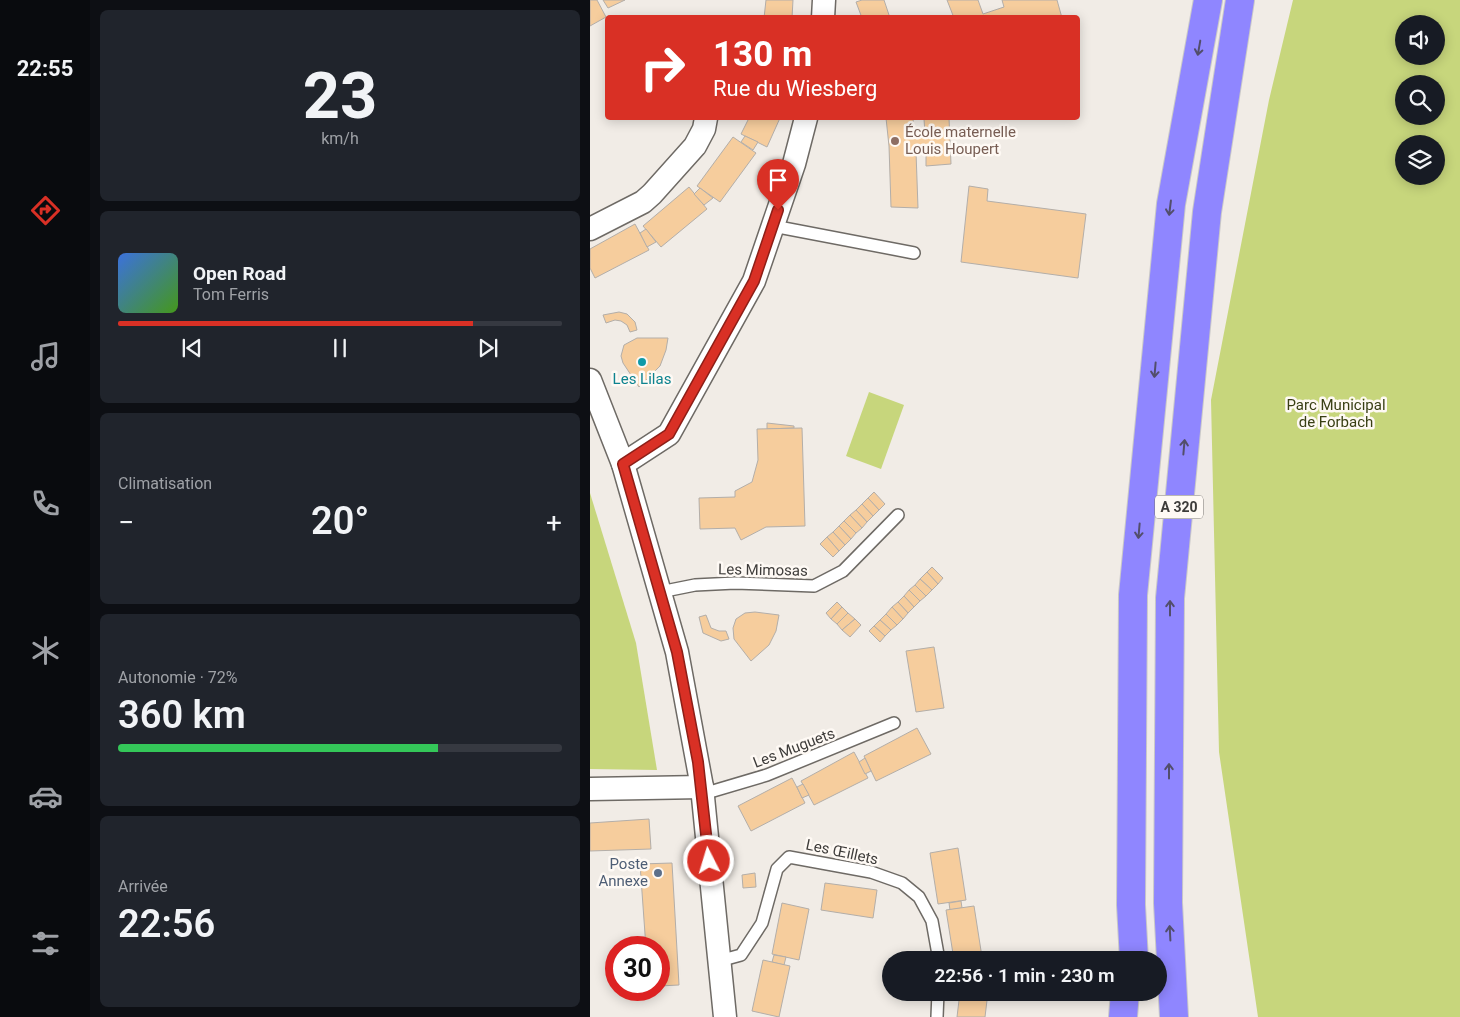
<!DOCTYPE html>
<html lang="fr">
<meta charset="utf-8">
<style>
body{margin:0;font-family:Roboto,sans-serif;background:#20242c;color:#f1f3f6;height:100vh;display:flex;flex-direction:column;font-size:19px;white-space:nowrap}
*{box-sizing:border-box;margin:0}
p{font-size:16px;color:#9ea1a6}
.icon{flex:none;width:28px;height:28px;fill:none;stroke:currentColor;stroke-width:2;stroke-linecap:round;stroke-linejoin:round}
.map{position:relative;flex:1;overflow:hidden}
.sheet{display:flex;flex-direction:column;gap:10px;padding:10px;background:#0d0f14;width:500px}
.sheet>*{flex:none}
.banner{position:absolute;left:15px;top:15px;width:475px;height:105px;border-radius:5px;box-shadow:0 2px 12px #0003;background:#d93025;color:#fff;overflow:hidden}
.tools{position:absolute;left:805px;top:15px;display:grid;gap:10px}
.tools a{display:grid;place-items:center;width:50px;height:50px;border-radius:50%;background:#171b24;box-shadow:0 2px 12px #0003;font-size:25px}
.speed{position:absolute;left:15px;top:936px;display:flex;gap:10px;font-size:25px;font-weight:700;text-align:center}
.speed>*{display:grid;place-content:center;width:65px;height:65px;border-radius:50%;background:#171b24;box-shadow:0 2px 12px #0003;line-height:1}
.speed .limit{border:8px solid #d22;background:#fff;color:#111}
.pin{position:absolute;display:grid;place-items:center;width:42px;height:42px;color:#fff;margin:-51px -21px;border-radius:50% 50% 50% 0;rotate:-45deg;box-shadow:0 0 5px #0007}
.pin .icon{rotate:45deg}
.me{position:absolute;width:55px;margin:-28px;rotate:355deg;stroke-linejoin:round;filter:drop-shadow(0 0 4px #0008)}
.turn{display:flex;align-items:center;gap:18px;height:105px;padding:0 25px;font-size:22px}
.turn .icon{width:65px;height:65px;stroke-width:2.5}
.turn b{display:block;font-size:35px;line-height:42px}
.big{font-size:38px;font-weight:600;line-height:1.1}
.sheet .card{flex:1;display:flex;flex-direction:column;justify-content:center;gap:8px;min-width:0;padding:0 18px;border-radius:8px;background:#20242c}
.sheet .dial{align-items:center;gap:0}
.dial b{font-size:65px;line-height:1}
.song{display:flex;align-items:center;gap:15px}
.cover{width:60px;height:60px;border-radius:8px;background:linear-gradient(135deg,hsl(220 70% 55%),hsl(100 70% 35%))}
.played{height:5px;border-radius:2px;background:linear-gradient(90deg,#d93025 80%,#363941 80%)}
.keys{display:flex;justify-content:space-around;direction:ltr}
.heat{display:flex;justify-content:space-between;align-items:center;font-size:28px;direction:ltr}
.charge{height:8px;border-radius:4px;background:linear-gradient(90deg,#34c759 72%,#363941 0)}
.trip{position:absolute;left:292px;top:951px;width:285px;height:50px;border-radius:25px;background:#171b24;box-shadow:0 2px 12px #0003;font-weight:600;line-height:50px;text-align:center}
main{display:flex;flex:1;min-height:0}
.tabs{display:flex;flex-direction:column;width:90px;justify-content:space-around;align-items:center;background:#090b0e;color:#9ea1a6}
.tabs .icon{width:35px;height:35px}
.tabs .selected{color:#d93025}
.tabs b{font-size:22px;color:#f1f3f6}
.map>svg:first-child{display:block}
</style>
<main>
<nav class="tabs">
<b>22:55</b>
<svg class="icon selected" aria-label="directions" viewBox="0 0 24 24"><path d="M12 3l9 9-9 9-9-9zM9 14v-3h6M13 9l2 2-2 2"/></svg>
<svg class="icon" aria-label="music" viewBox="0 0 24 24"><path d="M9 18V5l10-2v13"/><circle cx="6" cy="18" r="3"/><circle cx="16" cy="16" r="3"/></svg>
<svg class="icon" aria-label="phone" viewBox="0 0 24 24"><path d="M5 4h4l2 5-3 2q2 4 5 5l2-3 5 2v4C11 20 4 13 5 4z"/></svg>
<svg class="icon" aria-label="climate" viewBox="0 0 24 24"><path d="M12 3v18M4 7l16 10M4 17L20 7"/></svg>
<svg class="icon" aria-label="car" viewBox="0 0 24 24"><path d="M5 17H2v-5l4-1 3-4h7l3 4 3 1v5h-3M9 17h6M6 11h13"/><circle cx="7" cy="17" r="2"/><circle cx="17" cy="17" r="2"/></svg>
<svg class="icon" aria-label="filters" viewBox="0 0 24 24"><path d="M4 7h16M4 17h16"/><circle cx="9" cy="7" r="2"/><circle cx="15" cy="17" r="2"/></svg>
</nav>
<section class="sheet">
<div class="card dial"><b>23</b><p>km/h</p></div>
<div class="card">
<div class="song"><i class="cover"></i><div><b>Open Road</b><p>Tom Ferris</p></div></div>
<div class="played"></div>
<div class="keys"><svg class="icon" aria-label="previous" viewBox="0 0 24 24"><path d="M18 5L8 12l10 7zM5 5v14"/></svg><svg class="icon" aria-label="pause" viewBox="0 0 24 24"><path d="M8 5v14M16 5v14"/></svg><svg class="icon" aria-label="next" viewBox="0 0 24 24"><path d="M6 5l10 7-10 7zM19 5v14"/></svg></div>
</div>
<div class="card"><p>Climatisation</p>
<div class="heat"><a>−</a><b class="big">20°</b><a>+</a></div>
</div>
<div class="card"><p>Autonomie · 72%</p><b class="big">360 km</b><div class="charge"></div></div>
<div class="card"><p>Arrivée</p><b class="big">22:56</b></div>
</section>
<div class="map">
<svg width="870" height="1017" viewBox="0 0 870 1017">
<rect width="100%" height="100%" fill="#f1ece6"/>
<g fill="#c7d67c" fill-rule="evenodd">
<path d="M703,0H870V1017H668L629,752L621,400L679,100ZM814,24H846V56H814ZM814,84H846V116H814ZM814,144H846V176H814Z"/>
<path d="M279,392L314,405L291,469L256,456Z"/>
<path d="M0,493L46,643L67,770L0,769Z"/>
</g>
<g fill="#f6cd9d" stroke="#b3aea9">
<path d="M0,0H7L16,17L0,26Z"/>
<path d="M13,0H35L18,8Z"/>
<path d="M176,0H203L202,18H174Z"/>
<path d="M272,0H294L300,18H272L266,2Z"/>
<path d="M357,0H388L393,14L414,7L412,0H467L472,18H364Z"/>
<path d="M159,118H190L177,147L151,134Z"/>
<path d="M296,118H323L324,134H335L334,119L359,118L361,164L336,166V151L326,152L328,208L301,207L299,146Z"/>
<path d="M155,136L168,142L163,150L151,142Z"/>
<path d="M143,137L166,153L130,202L107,186Z"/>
<path d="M379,186L398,189L397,201L496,214L488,278L371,262Z"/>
<path d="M99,187L117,209L71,247L53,226Z"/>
<path d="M110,188L123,198L114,205L104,194Z"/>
<path d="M45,224L59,250L5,278L0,268V249Z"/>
<path d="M56,229L66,242L57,247L50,233Z"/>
<path d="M29,312L37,314L45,322L47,330L40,332L37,325L31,321L25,320L16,323L13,315Z"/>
<path d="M47,338H78L76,350L70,366L49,387L33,363L31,356L34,345Z"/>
<path d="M177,423L204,426V428L177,429Z"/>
<path d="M212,428L215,526L176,527L151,540L145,528L110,529L109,498L145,497V491L162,482L168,460L167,429Z"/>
<path d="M284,492L295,504L289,510L278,498Z"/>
<path d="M278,498L289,510L283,516L272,504Z"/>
<path d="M272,504L283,516L277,522L266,510Z"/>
<path d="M266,510L277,522L272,528L260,515Z"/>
<path d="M260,515L272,528L266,533L254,521Z"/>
<path d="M254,521L266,533L261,539L249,526Z"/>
<path d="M249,526L261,539L255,545L243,532Z"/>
<path d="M243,532L255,545L249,551L237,537Z"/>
<path d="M237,537L249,551L243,557L230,544Z"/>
<path d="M342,567L353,578L348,584L337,572Z"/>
<path d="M337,572L348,584L342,590L330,579Z"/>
<path d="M330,579L342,590L336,596L325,585Z"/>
<path d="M325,585L336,596L330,601L319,590Z"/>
<path d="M319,590L330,601L324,607L314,596Z"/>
<path d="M314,596L324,607L318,613L308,602Z"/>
<path d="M247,602L252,607L241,619L236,613Z"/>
<path d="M308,602L318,613L313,619L302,607Z"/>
<path d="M252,607L258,613L247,624L241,619Z"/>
<path d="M302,607L313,619L307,625L296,614Z"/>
<path d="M165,612L189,615L186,631L179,645L161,661L144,639L143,628L146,619L155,613Z"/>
<path d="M258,613L265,619L252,630L247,624Z"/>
<path d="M296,614L307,625L301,630L290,620Z"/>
<path d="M116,615L121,628L129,631H136L139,639L131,641L113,633L109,617Z"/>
<path d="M265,619L271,625L260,637L252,630Z"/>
<path d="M290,620L301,630L295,636L284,626Z"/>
<path d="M284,626L295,636L290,642L279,631Z"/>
<path d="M344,647L354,708L326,712L316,651Z"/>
<path d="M327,728L341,754L286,781L274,756Z"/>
<path d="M264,752L278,778L224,805L211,781Z"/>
<path d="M275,758L281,771L275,774L269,762Z"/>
<path d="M202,778L215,803L161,831L148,806Z"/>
<path d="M213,784L219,795L212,798L207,787Z"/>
<path d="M59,819L61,849L0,851V823Z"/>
<path d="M368,848L376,900L348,904L340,853Z"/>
<path d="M82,863L89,985L69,986V948H56L50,864Z"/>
<path d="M165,873L166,887L153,888L152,875Z"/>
<path d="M235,883L287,890L283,918L231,910Z"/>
<path d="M371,901L372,908L360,910L359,903Z"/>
<path d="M192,903L219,909L209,960L182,954Z"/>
<path d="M384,906L392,957L364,960L356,910Z"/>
<path d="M184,955L196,957L194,965L182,962Z"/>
<path d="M173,960L200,966L189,1017L162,1011Z"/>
<path d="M370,992H398L395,1017H367Z"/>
</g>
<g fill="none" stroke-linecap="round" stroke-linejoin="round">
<defs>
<g id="service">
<path d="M183,226L324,253"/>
<path d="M70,592L105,585L145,583L224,586L253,571L308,515"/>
<path d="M113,794L177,775L304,723"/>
<path d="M129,961L151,955L172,923L187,869L199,857L281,872L312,883L329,897L342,921L349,960"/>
<path d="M347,1017L348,992"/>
</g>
<g id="minor">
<path d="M233,18L234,0"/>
<path d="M0,229L53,202L62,194L105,146L114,129L116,118"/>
<path d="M0,380L33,464L87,652L112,787L135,1017"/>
<path d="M33,464L79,434L164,281L204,164L216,118"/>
<path d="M0,789L112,787"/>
</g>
<g id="motorway">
<path d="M544,960L541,905L543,595L581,204L618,0"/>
<path d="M533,1017L535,992"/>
<path d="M584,1017L578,903L580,598L617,212L650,0"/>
</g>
</defs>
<use href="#service" stroke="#6e6a65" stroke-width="14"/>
<use href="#minor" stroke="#6e6a65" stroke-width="25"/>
<use href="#motorway" stroke="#c9c8c8" stroke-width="30"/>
<use href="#service" stroke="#fff" stroke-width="11"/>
<use href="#minor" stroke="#fff" stroke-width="22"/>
<use href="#motorway" stroke="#8f86ff" stroke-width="28"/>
</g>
<defs><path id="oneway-shaft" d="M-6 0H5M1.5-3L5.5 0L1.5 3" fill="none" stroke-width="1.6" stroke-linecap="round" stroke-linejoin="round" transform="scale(1.25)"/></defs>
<g stroke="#524e6b">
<use href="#oneway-shaft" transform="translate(609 48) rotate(100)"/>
<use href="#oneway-shaft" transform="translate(580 208) rotate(97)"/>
<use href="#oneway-shaft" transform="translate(565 370) rotate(95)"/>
<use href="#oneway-shaft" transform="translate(594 447) rotate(-85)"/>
<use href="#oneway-shaft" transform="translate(549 531) rotate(95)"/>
<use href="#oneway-shaft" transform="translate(580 608) rotate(-90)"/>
<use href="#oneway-shaft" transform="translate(579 771) rotate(-90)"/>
<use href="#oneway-shaft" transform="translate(580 933) rotate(-93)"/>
</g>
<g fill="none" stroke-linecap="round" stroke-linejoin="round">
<defs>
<path id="route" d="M119,861L108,762L87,652L33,464L79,434L164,281L188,210"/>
</defs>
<use href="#route" stroke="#8d1f18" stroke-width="12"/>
<use href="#route" stroke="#d93025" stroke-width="9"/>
</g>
<circle fill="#8d6e63" stroke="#fef9f4" stroke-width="2" cx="305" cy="141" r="5"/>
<circle fill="#0f9aa8" stroke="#fef9f4" stroke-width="2" cx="52" cy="362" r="5"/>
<circle fill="#5c6f8a" stroke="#fef9f4" stroke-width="2" cx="68" cy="873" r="5"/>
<g text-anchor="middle" stroke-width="5" stroke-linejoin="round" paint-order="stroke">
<rect fill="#fef9f4" stroke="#787572" stroke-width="1" x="565" y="495.5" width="48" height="23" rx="4"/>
<g font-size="14" font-weight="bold" fill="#3e3c3a">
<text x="589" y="512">A 320</text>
</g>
<g font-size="15" fill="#785e54" stroke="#fef9f4" text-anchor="start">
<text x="315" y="137">École maternelle<tspan x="315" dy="17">Louis Houpert</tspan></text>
</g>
<g font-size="15" fill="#0d838f" stroke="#fef9f4">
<text x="52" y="384">Les Lilas</text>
</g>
<g font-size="15" fill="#393f14" stroke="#fef9f4">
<text x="746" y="410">Parc Municipal<tspan x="746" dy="17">de Forbach</tspan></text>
</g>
<g font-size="15" fill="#3e3c3a" stroke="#fef9f4">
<text transform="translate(173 570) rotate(1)" y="5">Les Mimosas</text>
<text transform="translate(204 748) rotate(-21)" y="5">Les Muguets</text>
<text transform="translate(252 852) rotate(12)" y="5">Les Œillets</text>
</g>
<g font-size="15" fill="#4e5e75" stroke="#fef9f4" text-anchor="end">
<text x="58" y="869">Poste<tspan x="58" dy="17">Annexe</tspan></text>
</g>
</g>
</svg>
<div class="tools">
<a><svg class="icon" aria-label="sound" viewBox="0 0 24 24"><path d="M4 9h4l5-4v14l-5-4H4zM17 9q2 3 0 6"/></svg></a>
<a><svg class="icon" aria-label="search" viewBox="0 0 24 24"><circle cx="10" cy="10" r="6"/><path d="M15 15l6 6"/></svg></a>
<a><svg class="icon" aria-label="layers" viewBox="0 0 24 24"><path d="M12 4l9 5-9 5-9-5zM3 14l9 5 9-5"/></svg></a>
</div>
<div class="speed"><div class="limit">30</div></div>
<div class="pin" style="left:188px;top:210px;background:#d93025"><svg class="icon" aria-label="arrive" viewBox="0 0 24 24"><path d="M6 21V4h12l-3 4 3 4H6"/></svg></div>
<svg class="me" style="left:119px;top:861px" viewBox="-20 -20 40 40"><circle r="17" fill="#d93025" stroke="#fff" stroke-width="3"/><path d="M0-11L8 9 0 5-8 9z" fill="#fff"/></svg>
<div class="trip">22:56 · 1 min · 230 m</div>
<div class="banner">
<div class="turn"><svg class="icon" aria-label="right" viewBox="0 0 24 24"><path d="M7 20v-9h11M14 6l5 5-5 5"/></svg><div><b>130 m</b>Rue du Wiesberg</div></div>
</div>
</div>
</main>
